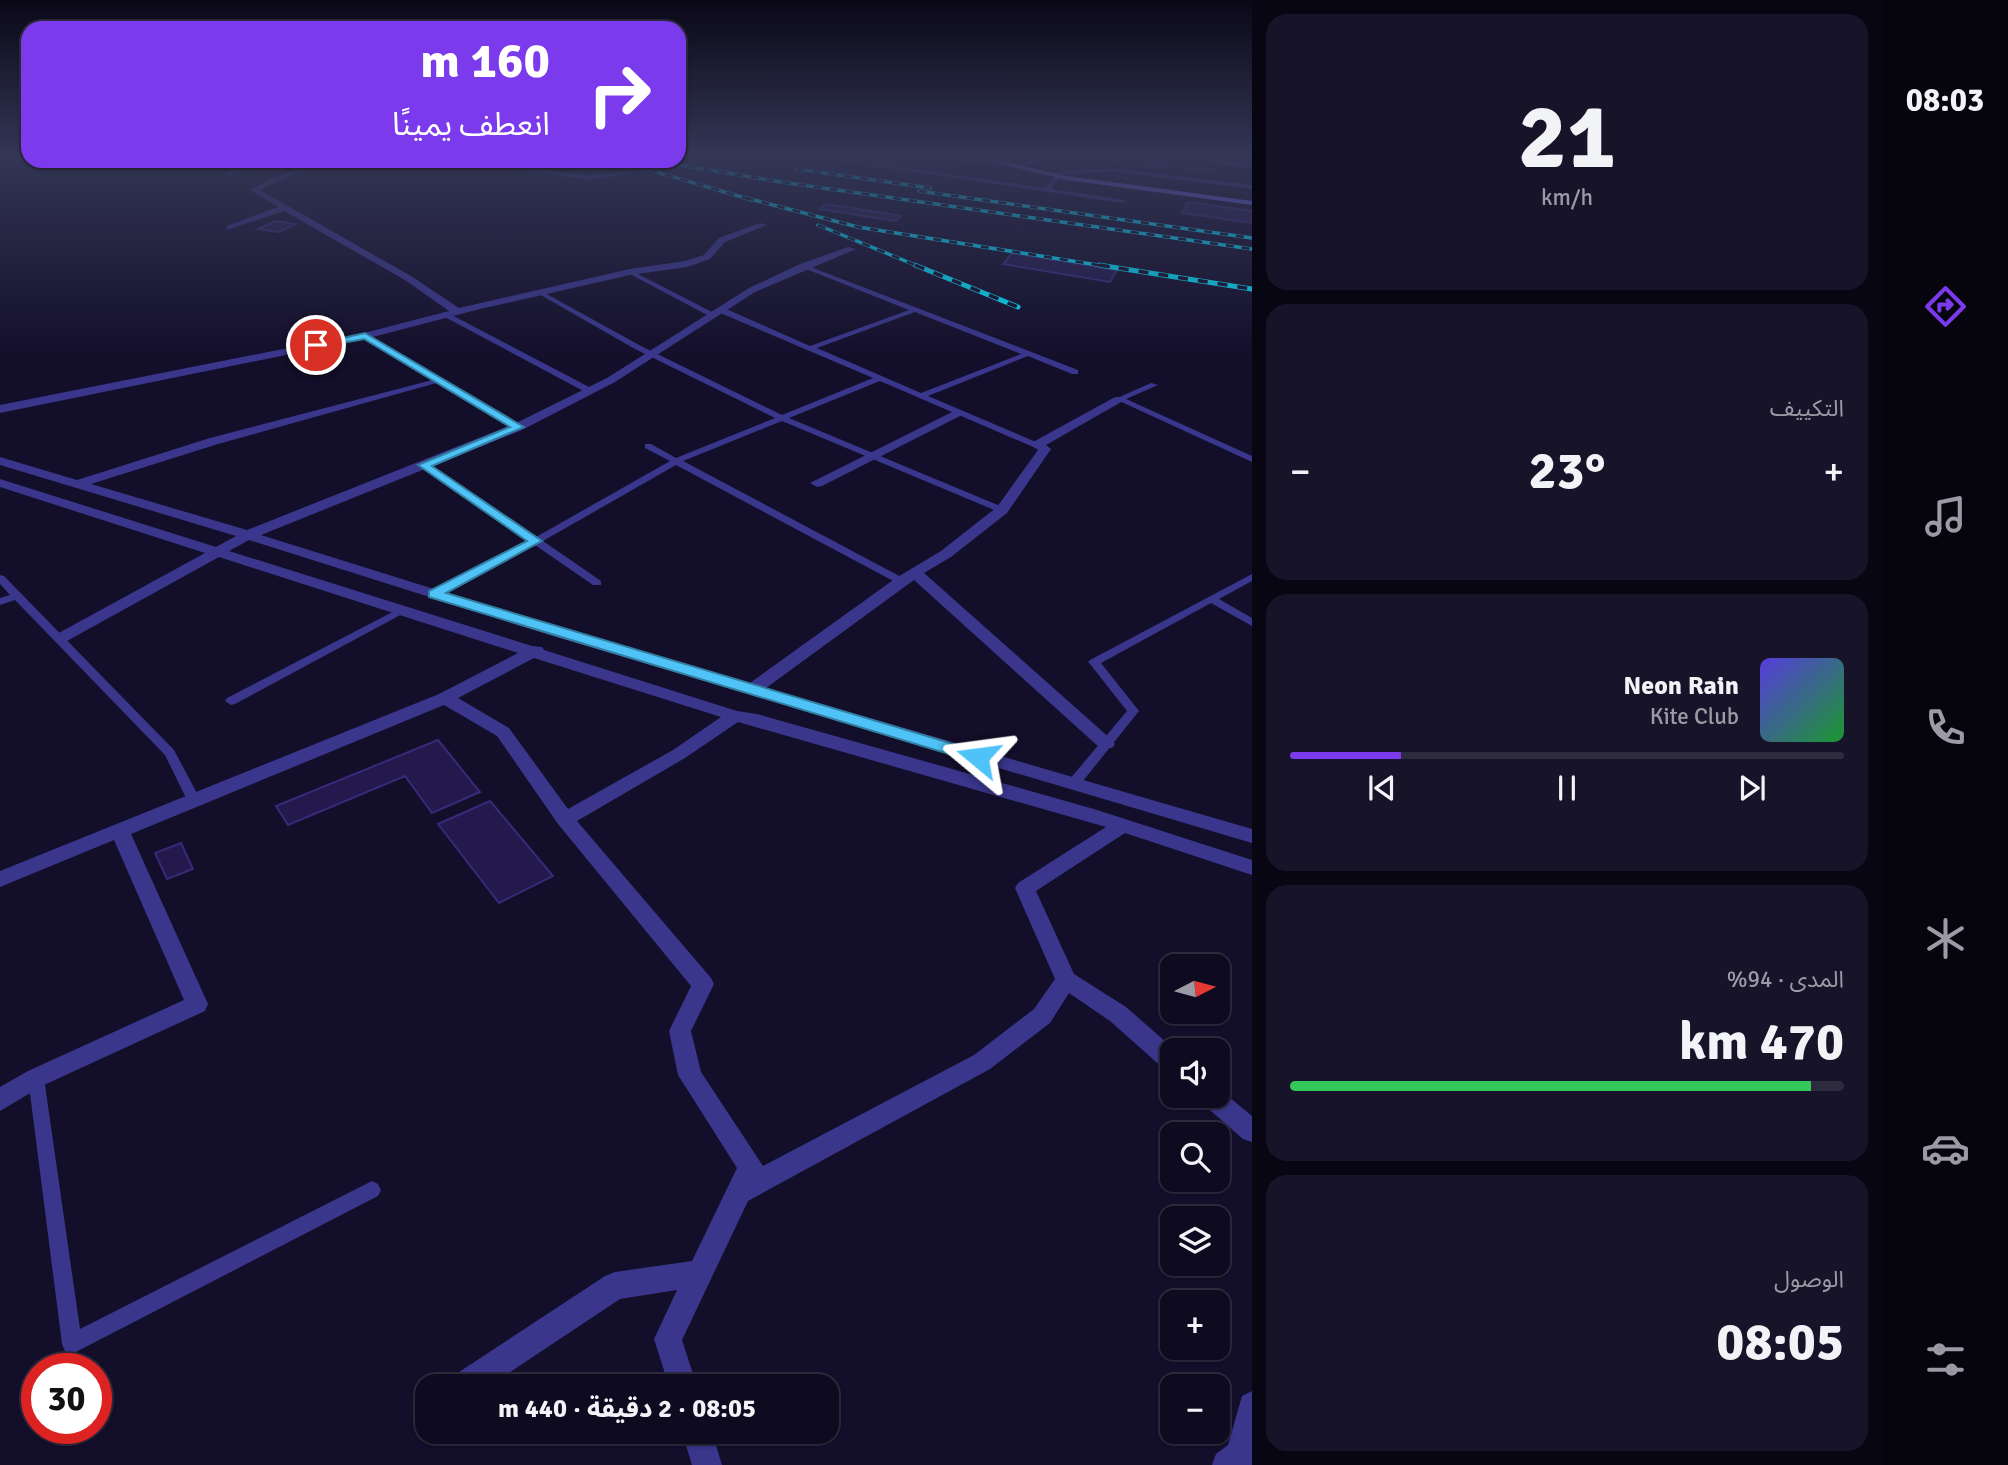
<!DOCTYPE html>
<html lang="ar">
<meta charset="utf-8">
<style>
body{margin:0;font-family:Signika,"Noto Sans Arabic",sans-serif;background:#171329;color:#f1f3f6;direction:rtl;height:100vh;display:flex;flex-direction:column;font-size:26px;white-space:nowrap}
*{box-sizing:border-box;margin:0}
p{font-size:23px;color:#9b9aa5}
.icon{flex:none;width:38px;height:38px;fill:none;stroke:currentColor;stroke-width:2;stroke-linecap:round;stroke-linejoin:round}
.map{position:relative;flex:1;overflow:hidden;direction:ltr}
.drawer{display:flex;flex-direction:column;gap:14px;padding:14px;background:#080612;width:630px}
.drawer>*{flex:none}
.top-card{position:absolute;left:21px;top:21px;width:665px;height:147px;border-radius:21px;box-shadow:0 2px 5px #0004,0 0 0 2px #2e2b3e;direction:rtl;background:#7c3aed;color:#fff;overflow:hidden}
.needle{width:46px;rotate:84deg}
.buttons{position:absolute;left:1160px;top:954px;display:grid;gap:14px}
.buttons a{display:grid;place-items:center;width:70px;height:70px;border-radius:14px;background:#0e0a20;box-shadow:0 2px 5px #0004,0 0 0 2px #2e2b3e;font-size:35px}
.speed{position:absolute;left:21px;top:1353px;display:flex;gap:14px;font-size:35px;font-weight:700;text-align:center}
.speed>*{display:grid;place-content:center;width:91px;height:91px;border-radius:50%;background:#0e0a20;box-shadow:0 2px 5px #0004,0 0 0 2px #2e2b3e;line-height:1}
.speed .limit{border:10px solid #d22;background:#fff;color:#111}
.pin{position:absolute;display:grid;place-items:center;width:60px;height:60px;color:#fff;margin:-30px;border:4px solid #fff;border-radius:50%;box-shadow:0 2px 7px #0007}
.me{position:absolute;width:77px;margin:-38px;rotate:286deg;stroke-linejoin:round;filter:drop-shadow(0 0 5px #0008)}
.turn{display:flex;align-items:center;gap:24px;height:147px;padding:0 21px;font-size:32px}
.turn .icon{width:91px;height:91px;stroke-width:2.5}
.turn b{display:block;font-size:49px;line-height:60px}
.big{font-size:52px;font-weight:700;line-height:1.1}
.drawer .widget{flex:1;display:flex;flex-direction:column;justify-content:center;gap:10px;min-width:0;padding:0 24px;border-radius:21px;background:#171329}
.drawer .dial{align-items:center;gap:0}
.dial b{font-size:91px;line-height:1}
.song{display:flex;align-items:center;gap:21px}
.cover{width:84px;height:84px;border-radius:10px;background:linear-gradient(135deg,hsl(250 70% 55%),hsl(130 70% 35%))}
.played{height:7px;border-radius:4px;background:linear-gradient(90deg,#7c3aed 20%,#2e2b3e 20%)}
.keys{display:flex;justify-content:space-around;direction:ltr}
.heat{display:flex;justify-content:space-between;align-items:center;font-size:38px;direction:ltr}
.charge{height:10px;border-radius:5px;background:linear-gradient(90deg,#34c759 94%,#2e2b3e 0)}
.trip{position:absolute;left:415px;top:1374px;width:424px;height:70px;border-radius:21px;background:#0e0a20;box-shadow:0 2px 5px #0004,0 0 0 2px #2e2b3e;font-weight:700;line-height:70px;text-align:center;direction:rtl}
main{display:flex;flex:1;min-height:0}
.dock{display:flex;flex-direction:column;width:126px;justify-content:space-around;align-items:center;background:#06040d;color:#9b9aa5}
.dock .icon{width:49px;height:49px}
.dock .on{color:#7c3aed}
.dock b{font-size:32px;color:#f1f3f6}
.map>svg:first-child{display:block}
</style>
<main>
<nav class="dock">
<b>08:03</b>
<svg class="icon on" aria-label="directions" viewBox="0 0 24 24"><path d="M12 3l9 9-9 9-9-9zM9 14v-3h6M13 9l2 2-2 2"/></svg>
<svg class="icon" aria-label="music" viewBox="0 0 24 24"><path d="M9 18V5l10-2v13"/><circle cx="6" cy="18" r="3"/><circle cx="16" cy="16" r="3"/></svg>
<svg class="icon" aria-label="phone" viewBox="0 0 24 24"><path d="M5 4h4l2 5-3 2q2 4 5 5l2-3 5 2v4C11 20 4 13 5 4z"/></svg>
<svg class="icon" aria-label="climate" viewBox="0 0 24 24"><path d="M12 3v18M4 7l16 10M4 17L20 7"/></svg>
<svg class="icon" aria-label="car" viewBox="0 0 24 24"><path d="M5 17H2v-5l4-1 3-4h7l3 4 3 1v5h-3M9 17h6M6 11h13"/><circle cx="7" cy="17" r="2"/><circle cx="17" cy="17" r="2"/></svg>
<svg class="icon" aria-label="filters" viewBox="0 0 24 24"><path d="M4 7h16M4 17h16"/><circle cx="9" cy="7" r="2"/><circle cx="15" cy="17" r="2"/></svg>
</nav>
<section class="drawer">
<div class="widget dial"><b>21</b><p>km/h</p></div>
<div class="widget"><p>التكييف</p>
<div class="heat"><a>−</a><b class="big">23°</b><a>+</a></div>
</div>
<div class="widget">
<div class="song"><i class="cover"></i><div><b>Neon Rain</b><p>Kite Club</p></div></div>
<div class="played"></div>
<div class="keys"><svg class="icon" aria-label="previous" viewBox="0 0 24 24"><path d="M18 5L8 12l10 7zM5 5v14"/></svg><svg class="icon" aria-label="pause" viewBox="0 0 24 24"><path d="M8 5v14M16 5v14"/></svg><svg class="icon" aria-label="next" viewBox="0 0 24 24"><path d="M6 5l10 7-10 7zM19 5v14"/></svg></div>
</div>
<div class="widget"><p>المدى · 94%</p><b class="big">470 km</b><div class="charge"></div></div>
<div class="widget"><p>الوصول</p><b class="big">08:05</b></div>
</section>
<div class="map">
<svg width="1252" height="1465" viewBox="0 0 1252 1465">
<rect width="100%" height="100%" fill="#130e2a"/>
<g fill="#23194c" stroke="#392979" stroke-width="2">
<path d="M1101,155L1125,158L1122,162L1097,159Z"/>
<path d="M1142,160L1167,163L1164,168L1139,164Z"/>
<path d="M1187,165L1213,169L1210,173L1184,170Z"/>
<path d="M1188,202L1252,211V223L1182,213Z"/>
<path d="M826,204L901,216L895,221L820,209Z"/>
<path d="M275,221L296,224L279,232L258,229Z"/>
<path d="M1012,253L1117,270L1110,282L1003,264Z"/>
<path d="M438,740L480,792L432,813L405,776L288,825L276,806Z"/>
<path d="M490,801L553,876L499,903L438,824Z"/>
<path d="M181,843L193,869L167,879L155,853Z"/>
</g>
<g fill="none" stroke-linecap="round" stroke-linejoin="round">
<g fill="#39368c" fill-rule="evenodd">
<path d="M794,154H807L1046,188L1058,171L1115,168L1252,185V189L1115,172L1062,174L1051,189L1125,200L1123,203Z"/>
<path d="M253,161H260L230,175L225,174Z"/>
<path d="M314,161H321L280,180L275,179Z"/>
<path d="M464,161H478L589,176L625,172L628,174L589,180Z"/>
<path d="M803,264L1078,370V374H1072L1028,356L928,396L1048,447L1049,449L1045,452L880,381L789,418L1005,508V512H999L782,421L683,461L905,579V583H897L676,465L543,541L601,581V585H593L535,545L438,596H430L429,594L430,592L529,541L421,467V463H427L536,537L670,461L645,448V444H651L676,458L775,418L635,349L539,294V292H543L641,346L782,415L873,378L718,312V308H724L810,346L909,310L801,267L800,266ZM915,312L1021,354L921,393L817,348Z"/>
<path d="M628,271H632L718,315L711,317L628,273Z"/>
<path d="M446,312L593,389L594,391L587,393L443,316V312Z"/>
<path d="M362,334H368L522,427L515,429L362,338Z"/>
<path d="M1151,383L1158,385L1126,399L1252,456V462L1115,399Z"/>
<path d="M1252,574V581L1219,599L1252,618V626L1211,603L1101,663L1139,711L1079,786H1069L1068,783L1069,780L1127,711L1090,664L1088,662L1090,660Z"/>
<path d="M0,575L4,576L174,750L200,799L198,802H188L165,755L15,600L0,605V598L10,595L0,584Z"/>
<path d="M402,607L407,610L406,612L235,704L231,705L225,701L227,698Z"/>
<path d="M36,1071L42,1073L44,1078L80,1329L366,1184L372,1181L378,1184L381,1190L378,1196L72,1354L65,1351L62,1344L28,1078L30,1073Z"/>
</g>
<g fill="#39368c" fill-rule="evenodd">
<path d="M910,154L1002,159L975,163Z"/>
<path d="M1026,154H1036L1045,159L1022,167V163L1035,159Z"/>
<path d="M1158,154H1176L1252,165V169Z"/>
<path d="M275,177L282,179L260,190L411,276L459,308L630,269L685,261L704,255L719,238L760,223L767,225L725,242L710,259L687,267L630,275L480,309L365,339L0,413V405L364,333L449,311L405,280L284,211L227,230V226L278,207L250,190Z"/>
<path d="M848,247L856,249L755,292L615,382L522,430L261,535L565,630L750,683L896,578L941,551L997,507L1038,450L1031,445L1033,442L1115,397H1123V401L1046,445L1051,449L1007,513L951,557L924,573L1112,740L1115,744L1112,748H1100L914,580L766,688L1252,829V843L553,636L249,540L229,551L532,646L542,647L544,650L737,711L757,714L1094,809L1252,860V875L1125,833L1036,891L1074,974L1126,1007L1175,1050H1172V1072L1164,1069L1110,1021L1069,993L1050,1023L990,1069L748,1201L682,1340L697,1386H669L654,1339L677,1290L620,1299L489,1386H449L453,1376L605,1276L615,1272L692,1261L737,1168L678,1075L669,1031L691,986L558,824L497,736L444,705L131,834L208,1004L205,1011L44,1085L0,1111V1087L28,1071L184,1000L114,840L0,887V871L439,694L518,653L219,557L67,641H55L53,638L55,635L205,553L0,487V479L216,547L236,536L0,465V457L77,480L210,438L440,378V382L218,444L91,484L247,530L514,424L607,378L749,288L800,264ZM534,658L721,717L673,750L568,809L509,728L458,698ZM738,722L1106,827L1018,883L1015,888L1055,979L1034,1009L974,1055L763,1166L701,1072L691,1031L714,984L711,978L577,821L685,758Z"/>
<path d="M956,410L966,413L822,486L817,487L810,483Z"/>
<path d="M1218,1088L1252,1116V1142L1243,1139L1203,1104L1199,1096H1218Z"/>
<path d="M1252,1391V1465H1212L1216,1454L1228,1445L1242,1396Z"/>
<path d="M682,1432H712L722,1465H692Z"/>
</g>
<path fill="#716eff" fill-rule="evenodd" d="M959,154H972L1067,176L1252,201V205L1067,180Z"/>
<defs>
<g id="rail-far1">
<path d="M619,161L752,200"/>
<path d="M656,161L781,182L1252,249"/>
<path d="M797,169L930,188"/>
<path d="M919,191L1252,238"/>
<path d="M746,198L858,227L1110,267"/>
<path d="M818,225L920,267"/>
</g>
<g id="rail">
<path d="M915,265L1018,307"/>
<path d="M1099,265L1252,289"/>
</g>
</defs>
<use href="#rail-far1" stroke="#03e6ff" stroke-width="3.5"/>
<use href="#rail" stroke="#03e6ff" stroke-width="5"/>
<use href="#rail-far1" stroke="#130e2a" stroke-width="2.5" stroke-dasharray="8" stroke-linecap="butt"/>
<use href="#rail" stroke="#130e2a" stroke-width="3.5" stroke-dasharray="10" stroke-linecap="butt"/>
</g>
<linearGradient id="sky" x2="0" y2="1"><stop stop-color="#0a0817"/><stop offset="0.43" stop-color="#333655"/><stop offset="1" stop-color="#333655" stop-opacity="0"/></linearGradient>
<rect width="1252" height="359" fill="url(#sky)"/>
<path fill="#4fc3f7" stroke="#337fa1" stroke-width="2" d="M365,333L524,427L432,466L542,541L446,593L984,753L986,757L984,761H972L429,597V591L527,541L418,465L510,427L364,339L316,348L311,345Z"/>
</svg>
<div class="buttons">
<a><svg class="needle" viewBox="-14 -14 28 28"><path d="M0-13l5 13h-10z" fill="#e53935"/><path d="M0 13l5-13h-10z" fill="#9b9aa5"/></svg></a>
<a><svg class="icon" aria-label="sound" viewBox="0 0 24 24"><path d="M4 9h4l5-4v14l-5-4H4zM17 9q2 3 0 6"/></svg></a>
<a><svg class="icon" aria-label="search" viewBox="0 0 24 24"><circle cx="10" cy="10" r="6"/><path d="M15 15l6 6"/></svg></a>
<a><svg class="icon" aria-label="layers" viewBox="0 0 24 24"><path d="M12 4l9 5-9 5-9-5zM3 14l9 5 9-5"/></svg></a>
<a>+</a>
<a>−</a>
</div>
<div class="speed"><div class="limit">30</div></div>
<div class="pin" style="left:316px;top:345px;background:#d93025"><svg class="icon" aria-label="arrive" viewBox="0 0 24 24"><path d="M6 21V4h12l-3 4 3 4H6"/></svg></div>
<svg class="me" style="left:978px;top:757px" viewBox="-20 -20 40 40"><path d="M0-17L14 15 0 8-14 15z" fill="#4fc3f7" stroke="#fff" stroke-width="4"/></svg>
<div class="trip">08:05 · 2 دقيقة · 440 m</div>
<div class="top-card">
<div class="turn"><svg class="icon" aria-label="right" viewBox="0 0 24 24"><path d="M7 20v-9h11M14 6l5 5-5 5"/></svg><div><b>160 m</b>انعطف يمينًا</div></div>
</div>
</div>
</main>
